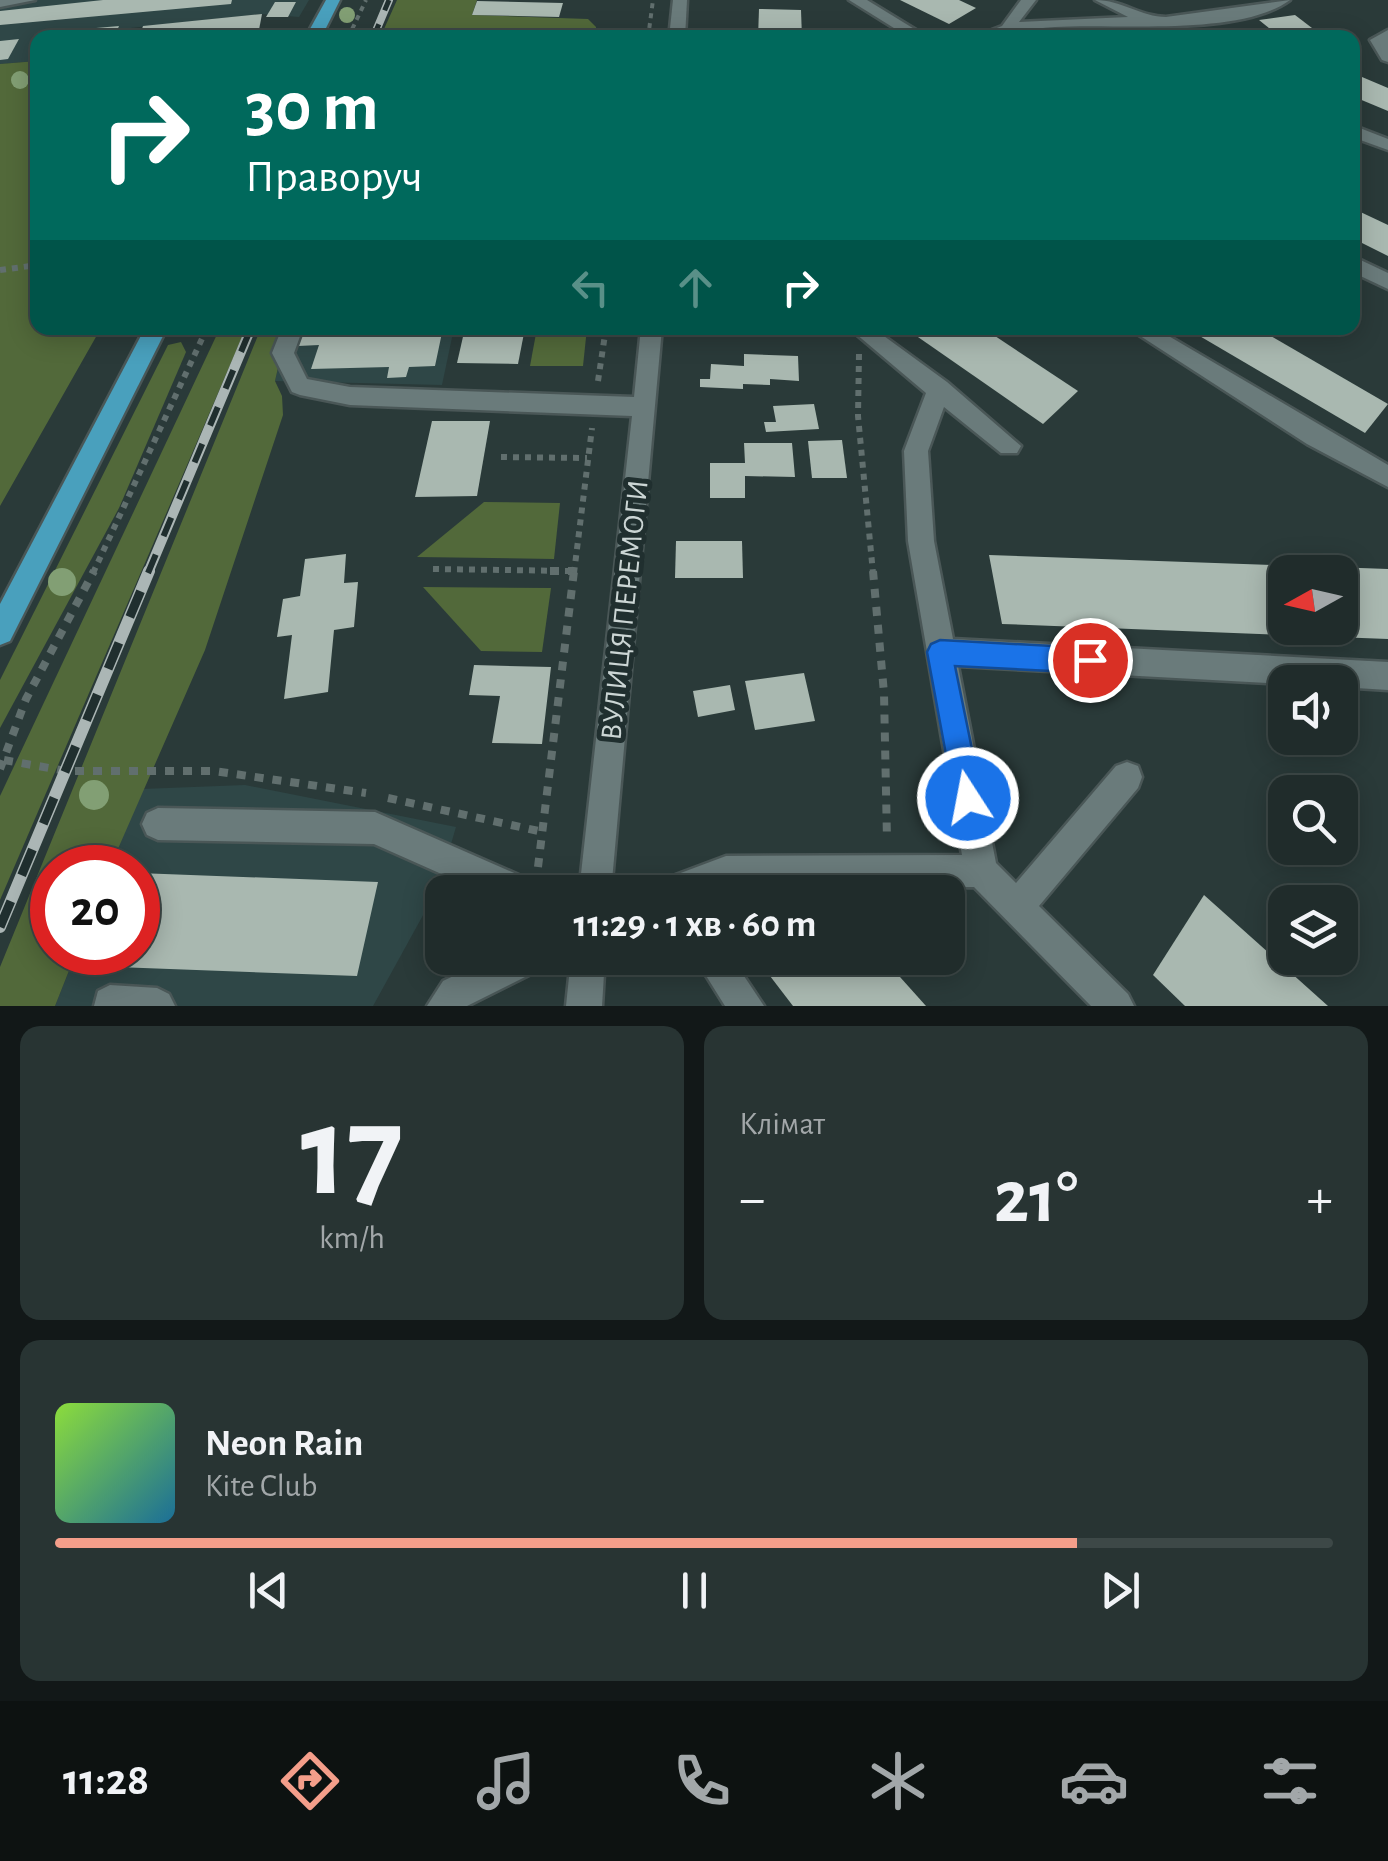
<!DOCTYPE html>
<html lang="uk">
<meta charset="utf-8">
<style>
body{margin:0;font-family:"Alegreya Sans",sans-serif;background:#283433;color:#f1f3f6;height:100vh;display:flex;flex-direction:column;font-size:38px;white-space:nowrap}
*{box-sizing:border-box;margin:0}
p{font-size:32px;color:#a2a7a9}
.icon{flex:none;width:55px;height:55px;fill:none;stroke:currentColor;stroke-width:2;stroke-linecap:round;stroke-linejoin:round}
.map{position:relative;height:1006px;overflow:hidden}
.sheet{display:flex;flex-direction:column;gap:20px;padding:20px;background:#121818;flex:1}
.sheet>*{flex:none}
.top-card{position:absolute;left:30px;top:30px;width:1330px;height:305px;border-radius:20px;box-shadow:0 5px 25px #0003,0 0 0 2px #3d4847;background:#00695c;color:#fff;overflow:hidden}
.needle{width:65px;rotate:262deg}
.fabs{position:absolute;left:1268px;top:555px;display:grid;gap:20px}
.fabs a{display:grid;place-items:center;width:90px;height:90px;border-radius:20px;background:#202c2b;box-shadow:0 5px 25px #0003,0 0 0 2px #3d4847;font-size:50px}
.speed{position:absolute;left:30px;top:845px;display:flex;gap:20px;font-size:50px;font-weight:700;text-align:center}
.speed>*{display:grid;place-content:center;width:130px;height:130px;border-radius:50%;background:#202c2b;box-shadow:0 5px 25px #0003,0 0 0 2px #3d4847;line-height:1}
.speed .limit{border:15px solid #d22;background:#fff;color:#111}
.pin{position:absolute;display:grid;place-items:center;width:85px;height:85px;color:#fff;margin:-42px;border:5px solid #fff;border-radius:50%;box-shadow:0 2px 10px #0007}
.me{position:absolute;width:110px;margin:-55px;rotate:349deg;stroke-linejoin:round;filter:drop-shadow(0 0 8px #0008)}
.turn{display:flex;align-items:center;gap:35px;height:210px;padding:0 50px;font-size:45px}
.turn .icon{width:130px;height:130px;stroke-width:2.5}
.turn b{display:block;font-size:70px;line-height:85px}
.lanes{display:flex;align-items:center;height:95px;padding:0 50px;background:#0003;justify-content:center;gap:50px;direction:ltr}
.lanes .off{opacity:.35}
.big{font-size:75px;font-weight:600;line-height:1.1}
.sheet .widget{flex:1;display:flex;flex-direction:column;justify-content:center;gap:15px;min-width:0;padding:0 35px;border-radius:20px;background:#283433}
.sheet .dial{align-items:center;gap:0}
.dial b{font-size:130px;line-height:1}
.song{display:flex;align-items:center;gap:30px}
.cover{width:120px;height:120px;border-radius:15px;background:linear-gradient(135deg,hsl(90 70% 55%),hsl(200 70% 35%))}
.played{height:10px;border-radius:5px;background:linear-gradient(90deg,#f49e8a 80%,#3d4847 80%)}
.keys{display:flex;justify-content:space-around;direction:ltr}
.heat{display:flex;justify-content:space-between;align-items:center;font-size:55px;direction:ltr}
.sheet .tiles{flex:1;display:grid;gap:20px;grid-template-columns:1fr 1fr}
.widget:last-child{grid-column:span 2}
.trip{position:absolute;left:425px;top:875px;width:540px;height:100px;border-radius:20px;background:#202c2b;box-shadow:0 5px 25px #0003,0 0 0 2px #3d4847;font-weight:600;line-height:100px;text-align:center}
.dock{display:flex;height:160px;justify-content:space-around;align-items:center;background:#0d1211;color:#a2a7a9}
.dock .icon{width:70px;height:70px}
.dock .active{color:#f49e8a}
.dock b{font-size:45px;color:#f1f3f6}
.map>svg:first-child{display:block}
</style>
<div class="map">
<svg width="1388" height="1006" viewBox="0 0 1388 1006">
<rect width="100%" height="100%" fill="#2a3a39"/>
<g fill="#2f4747">
<path d="M0,0H309L299,17L261,14L38,38L37,61L0,64Z"/>
<path d="M287,328H454L442,385L275,381Z"/>
<path d="M245,785L456,827L438,888L373,1006H55L76,953L138,952V868L110,867L142,789Z"/>
</g>
<g fill="#52693a">
<path d="M397,0H477L472,15L588,19L596,27V35L420,33L418,37L380,38Z"/>
<path d="M37,61L28,88H38V328H101L0,506V64Z"/>
<path d="M220,328H246L0,900V796Z"/>
<path d="M261,328H287L275,381L282,396L283,415L205,650L110,867L52,868V952L76,953L55,1006H0V967Z"/>
<path d="M537,328H587L583,366H530Z"/>
<path d="M181,342L186,352L119,508L0,728V680L168,345Z"/>
<path d="M484,502L560,503L554,559L417,557Z"/>
<path d="M423,587L551,588L542,652L481,651Z"/>
</g>
<g fill="#a9b8b0" fill-rule="evenodd">
<path d="M103,0H232L231,4L0,25V11Z"/>
<path d="M900,0H959L976,8L949,24Z"/>
<path d="M477,1L563,3L559,17L472,15Z"/>
<path d="M275,2H296L288,17H266Z"/>
<path d="M759,9L801,10L802,38H758Z"/>
<path d="M262,14L258,35L139,38L143,26Z"/>
<path d="M1295,15L1312,28L1275,33L1259,20Z"/>
<path d="M119,26L114,38H69L73,30Z"/>
<path d="M19,39L8,59L0,60V41Z"/>
<path d="M1362,77L1388,88V111L1352,96V86Z"/>
<path d="M1352,208L1388,225V256L1352,238Z"/>
<path d="M304,328H443L435,366L409,367L406,377L387,378L389,367L311,369L319,345L298,346Z"/>
<path d="M465,328H525L518,364L457,363Z"/>
<path d="M905,328H983L1078,391L1043,424Z"/>
<path d="M1186,328H1257L1388,404L1365,433Z"/>
<path d="M744,354L798,356L799,381L770,379V385L743,384V389L700,387V379H710L711,364L744,366Z"/>
<path d="M814,404L819,429L766,432L764,422H776L773,406Z"/>
<path d="M432,421H490L477,496L415,497Z"/>
<path d="M842,440L847,478H812L808,441Z"/>
<path d="M744,443H792L795,477L745,476V498H710V463H745Z"/>
<path d="M676,541H742L743,578H675Z"/>
<path d="M346,554L344,583L358,582L354,627L334,630L328,692L284,699L292,635L277,637L283,599L300,596L305,559Z"/>
<path d="M989,555L1388,569V639L1002,624ZM1285,572H1340V628H1285Z"/>
<path d="M474,665L551,667L542,744L492,743L500,696L469,695Z"/>
<path d="M804,673L815,721L755,730L745,681Z"/>
<path d="M730,685L735,710L698,717L693,691Z"/>
<path d="M138,873L378,882L357,976L90,966L95,952H138Z"/>
<path d="M1204,895L1328,1006H1185L1153,975Z"/>
<path d="M786,958H883L926,1006H793L770,976Z"/>
</g>
<g fill="none" stroke-linecap="round" stroke-linejoin="round">
<defs>
<g id="minor">
<path d="M0,0H35L0,7Z"/>
<path d="M673,0H687L685,38H669Z"/>
<path d="M849,0H867L929,38H910Z"/>
<path d="M1021,0H1036L1019,22L1128,17L1095,0C1122,0 1141,17 1166,17L1290,0C1240,37 1117,23 1055,27C1026,28 999,38 971,38L1002,26Z"/>
<path d="M1388,30V62L1382,60L1370,40Z"/>
<path d="M1352,125L1388,139V150L1352,137Z"/>
<path d="M1352,256L1388,273V289L1352,272Z"/>
<path d="M282,328H303L294,353L307,379L350,387L634,397L641,328H662L611,892H579L632,416L350,405L300,395L292,392L272,353Z"/>
<path d="M849,328H873L947,382L1021,446L1017,453H1001L944,407L928,451L934,541L953,639L1388,662V690L1340,687V682L1285,684L958,666L996,863L1016,883L1116,766L1127,762L1138,766L1142,777L1138,788L1039,906L1128,994L1134,1006H1091L974,887L726,888L715,892H658L662,880L726,856L962,855L908,541L904,451L926,393Z"/>
<path d="M1128,328H1155L1388,465V487L1307,444Z"/>
<path d="M158,808L375,812L530,880L534,892H482L374,844L158,840L147,835L142,824L147,813Z"/>
<path d="M491,958H544L539,970L467,1006H427L443,981Z"/>
<path d="M571,958H605L602,1006H566Z"/>
<path d="M695,958H732L764,1006H725Z"/>
<path d="M110,985L157,988L169,994L175,1006H94L98,991Z"/>
</g>
<g id="major">
<path d="M326,0H340L321,38H305Z"/>
<path d="M145,328H167L10,641L0,645V604Z"/>
</g>
</defs>
<use href="#minor" stroke="#4a5757" stroke-width="5"/>
<use href="#major" stroke="#4a5757" stroke-width="5"/>
<g stroke="#616f6e" stroke-width="4" stroke-dasharray="5 5" stroke-linecap="butt">
<path d="M348,38L366,0"/>
<path d="M648,38L653,0"/>
<path d="M1342,38L1343,34"/>
</g>
<g stroke="#616f6e" stroke-width="6" stroke-dasharray="6 6" stroke-linecap="butt">
<path d="M0,270L38,265"/>
<path d="M859,354L858,416L873,573"/>
<path d="M598,381L606,328"/>
<path d="M501,457L587,458"/>
<path d="M433,569L573,571"/>
<path d="M93,573L207,328"/>
<path d="M574,573L592,428"/>
</g>
<g stroke="#616f6e" stroke-width="8" stroke-dasharray="9 9" stroke-linecap="butt">
<path d="M550,571H573"/>
<path d="M873,571L884,693L887,840"/>
<path d="M4,760L66,771H214L366,793"/>
<path d="M0,769L26,699L94,571"/>
<path d="M388,798L543,832"/>
<path d="M538,867L574,571"/>
</g>
<use href="#minor" fill="#6a7b7b" fill-rule="evenodd"/>
<use href="#major" fill="#49a0bd" fill-rule="evenodd"/>
<defs>
<path id="rail-far2" d="M373,38L389,0"/>
<path id="rail-far1" d="M148,573L251,328"/>
<path id="rail" d="M0,927L149,571"/>
</defs>
<use href="#rail-far2" stroke="#abb6b5" stroke-width="8"/>
<use href="#rail-far1" stroke="#abb6b5" stroke-width="10"/>
<use href="#rail" stroke="#abb6b5" stroke-width="12"/>
<use href="#rail-far2" stroke="#202f2f" stroke-width="5" stroke-dasharray="15" stroke-linecap="butt"/>
<use href="#rail-far1" stroke="#202f2f" stroke-width="6" stroke-dasharray="20" stroke-linecap="butt"/>
<use href="#rail" stroke="#202f2f" stroke-width="9" stroke-dasharray="28" stroke-linecap="butt"/>
</g>
<g fill="#829f74">
<circle cx="347" cy="15" r="8"/>
<circle cx="20" cy="80" r="9"/>
<circle cx="62" cy="582" r="14"/>
<circle cx="94" cy="795" r="15"/>
</g>
<path fill="#1a73e8" stroke="#114b97" stroke-width="2.5" d="M940,640L1090,648L1099,652L1102,660L1099,669L1090,673L955,666L982,798L978,808L968,812L958,808L954,798L927,652L931,644Z"/>
<g text-anchor="middle" stroke-width="10" stroke-linejoin="round" paint-order="stroke">
<g font-size="30" fill="#cbd5d4" stroke="#202f2f">
<text transform="translate(624 610) rotate(-84)" y="10">ВУЛИЦЯ ПЕРЕМОГИ</text>
</g>
</g>
</svg>
<div class="fabs">
<a><svg class="needle" viewBox="-14 -14 28 28"><path d="M0-13l5 13h-10z" fill="#e53935"/><path d="M0 13l5-13h-10z" fill="#a2a7a9"/></svg></a>
<a><svg class="icon" aria-label="sound" viewBox="0 0 24 24"><path d="M4 9h4l5-4v14l-5-4H4zM17 9q2 3 0 6"/></svg></a>
<a><svg class="icon" aria-label="search" viewBox="0 0 24 24"><circle cx="10" cy="10" r="6"/><path d="M15 15l6 6"/></svg></a>
<a><svg class="icon" aria-label="layers" viewBox="0 0 24 24"><path d="M12 4l9 5-9 5-9-5zM3 14l9 5 9-5"/></svg></a>
</div>
<div class="speed"><div class="limit">20</div></div>
<div class="pin" style="left:1090px;top:660px;background:#d93025"><svg class="icon" aria-label="arrive" viewBox="0 0 24 24"><path d="M6 21V4h12l-3 4 3 4H6"/></svg></div>
<svg class="me" style="left:968px;top:798px" viewBox="-20 -20 40 40"><circle r="17" fill="#1a73e8" stroke="#fff" stroke-width="3"/><path d="M0-11L8 9 0 5-8 9z" fill="#fff"/></svg>
<div class="trip">11:29 · 1 хв · 60 m</div>
<div class="top-card">
<div class="turn"><svg class="icon" aria-label="right" viewBox="0 0 24 24"><path d="M7 20v-9h11M14 6l5 5-5 5"/></svg><div><b>30 m</b>Праворуч</div></div>
<div class="lanes"><svg class="icon off" aria-label="left" viewBox="0 0 24 24"><path d="M17 20v-9H6M10 6l-5 5 5 5"/></svg><svg class="icon off" aria-label="ahead" viewBox="0 0 24 24"><path d="M12 20V5M6 11l6-6 6 6"/></svg><svg class="icon" aria-label="right" viewBox="0 0 24 24"><path d="M7 20v-9h11M14 6l5 5-5 5"/></svg></div>
</div>
</div>
<section class="sheet">
<div class="tiles">
<div class="widget dial"><b>17</b><p>km/h</p></div>
<div class="widget"><p>Клімат</p>
<div class="heat"><a>−</a><b class="big">21°</b><a>+</a></div>
</div>
<div class="widget">
<div class="song"><i class="cover"></i><div><b>Neon Rain</b><p>Kite Club</p></div></div>
<div class="played"></div>
<div class="keys"><svg class="icon" aria-label="previous" viewBox="0 0 24 24"><path d="M18 5L8 12l10 7zM5 5v14"/></svg><svg class="icon" aria-label="pause" viewBox="0 0 24 24"><path d="M8 5v14M16 5v14"/></svg><svg class="icon" aria-label="next" viewBox="0 0 24 24"><path d="M6 5l10 7-10 7zM19 5v14"/></svg></div>
</div>
</div>
</section>
<nav class="dock">
<b>11:28</b>
<svg class="icon active" aria-label="directions" viewBox="0 0 24 24"><path d="M12 3l9 9-9 9-9-9zM9 14v-3h6M13 9l2 2-2 2"/></svg>
<svg class="icon" aria-label="music" viewBox="0 0 24 24"><path d="M9 18V5l10-2v13"/><circle cx="6" cy="18" r="3"/><circle cx="16" cy="16" r="3"/></svg>
<svg class="icon" aria-label="phone" viewBox="0 0 24 24"><path d="M5 4h4l2 5-3 2q2 4 5 5l2-3 5 2v4C11 20 4 13 5 4z"/></svg>
<svg class="icon" aria-label="climate" viewBox="0 0 24 24"><path d="M12 3v18M4 7l16 10M4 17L20 7"/></svg>
<svg class="icon" aria-label="car" viewBox="0 0 24 24"><path d="M5 17H2v-5l4-1 3-4h7l3 4 3 1v5h-3M9 17h6M6 11h13"/><circle cx="7" cy="17" r="2"/><circle cx="17" cy="17" r="2"/></svg>
<svg class="icon" aria-label="filters" viewBox="0 0 24 24"><path d="M4 7h16M4 17h16"/><circle cx="9" cy="7" r="2"/><circle cx="15" cy="17" r="2"/></svg>
</nav>
